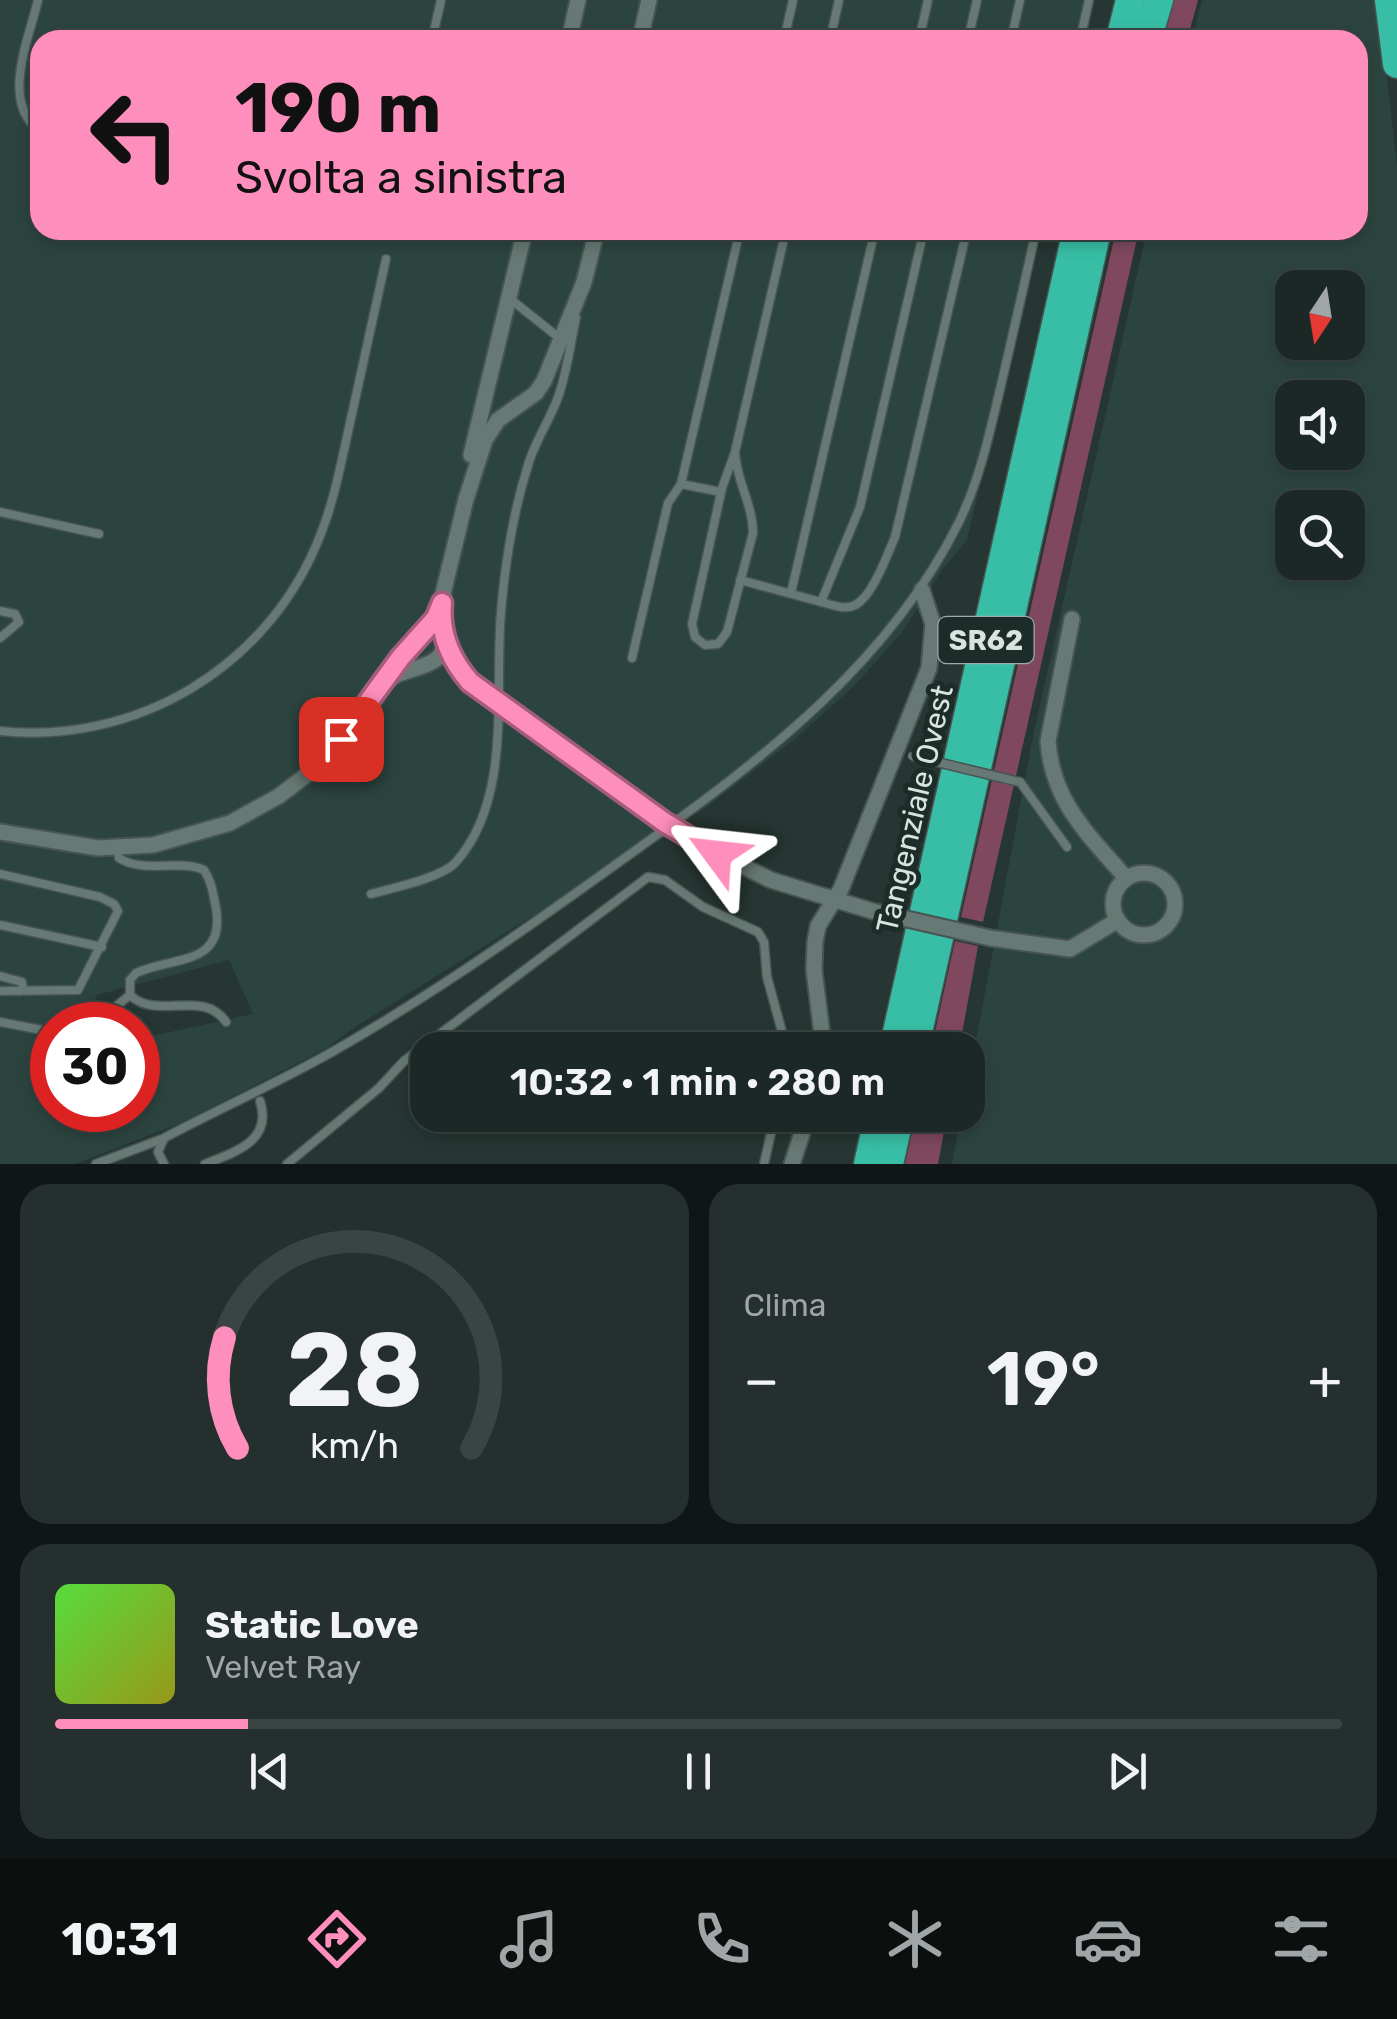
<!DOCTYPE html>
<html lang="it">
<meta charset="utf-8">
<style>
body{margin:0;font-family:Rubik,sans-serif;background:#25302e;color:#f1f3f6;height:100vh;display:flex;flex-direction:column;font-size:38px;white-space:nowrap}
*{box-sizing:border-box;margin:0}
p{font-size:32px;color:#a0a6a7}
.icon{flex:none;width:55px;height:55px;fill:none;stroke:currentColor;stroke-width:2;stroke-linecap:round;stroke-linejoin:round}
.map{position:relative;height:1164px;overflow:hidden}
.drawer{display:flex;flex-direction:column;gap:20px;padding:20px;background:#0f1615;flex:1}
.drawer>*{flex:none}
.top-card{position:absolute;left:30px;top:30px;width:1338px;height:210px;border-radius:30px;box-shadow:0 5px 15px #0003,0 0 0 2px #3a4443;background:#fe8ebc;color:#111;overflow:hidden}
.needle{width:65px;rotate:192deg}
.tools{position:absolute;left:1275px;top:270px;display:grid;gap:20px}
.tools a{display:grid;place-items:center;width:90px;height:90px;border-radius:20px;background:#1c2826;box-shadow:0 5px 15px #0003,0 0 0 2px #3a4443;font-size:50px}
.speed{position:absolute;left:30px;top:1002px;display:flex;gap:20px;font-size:50px;font-weight:700;text-align:center}
.speed>*{display:grid;place-content:center;width:130px;height:130px;border-radius:50%;background:#1c2826;box-shadow:0 5px 15px #0003,0 0 0 2px #3a4443;line-height:1}
.speed .limit{border:15px solid #d22;background:#fff;color:#111}
.pin{position:absolute;display:grid;place-items:center;width:85px;height:85px;color:#fff;margin:-42px;border-radius:20px;box-shadow:0 5px 15px #0006}
.me{position:absolute;width:110px;margin:-55px;rotate:300deg;stroke-linejoin:round;filter:drop-shadow(0 0 8px #0008)}
.turn{display:flex;align-items:center;gap:35px;height:210px;padding:0 40px;font-size:45px}
.turn .icon{width:130px;height:130px;stroke-width:2.5}
.turn b{display:block;font-size:70px;line-height:85px}
.big{font-size:75px;font-weight:600;line-height:1.1}
.drawer .tile{flex:1;display:flex;flex-direction:column;justify-content:center;gap:15px;min-width:0;padding:0 35px;border-radius:30px;background:#25302e}
.drawer .dial{align-items:center;gap:0}
.dial svg{height:260px;overflow:visible;fill:none;stroke:#3a4443;stroke-width:7;stroke-linecap:round;text-anchor:middle}
.dial text{fill:#f1f3f6;stroke:none}
.song{display:flex;align-items:center;gap:30px}
.cover{width:120px;height:120px;border-radius:15px;background:linear-gradient(135deg,hsl(110 70% 55%),hsl(60 70% 35%))}
.played{height:10px;border-radius:5px;background:linear-gradient(90deg,#fe8ebc 15%,#3a4443 15%)}
.keys{display:flex;justify-content:space-around;direction:ltr}
.heat{display:flex;justify-content:space-between;align-items:center;font-size:55px;direction:ltr}
.drawer .tiles{flex:1;display:grid;gap:20px;grid-template-columns:1fr 1fr}
.tile:last-child{grid-column:span 2}
.trip{position:absolute;left:410px;top:1032px;width:575px;height:100px;border-radius:30px;background:#1c2826;box-shadow:0 5px 15px #0003,0 0 0 2px #3a4443;font-weight:600;line-height:100px;text-align:center}
.tab-bar{display:flex;height:160px;justify-content:space-around;align-items:center;background:#0b100f;color:#a0a6a7}
.tab-bar .icon{width:70px;height:70px}
.tab-bar .on{color:#fe8ebc}
.tab-bar b{font-size:45px;color:#f1f3f6}
.map>svg:first-child{display:block}
</style>
<div class="map">
<svg width="1397" height="1164" viewBox="0 0 1397 1164">
<rect width="100%" height="100%" fill="#263632"/>
<g fill="#2c443f" fill-rule="evenodd">
<path d="M0,0H1094L1084,40H40V230H1040L967,540L942,570L903,631L855,685L794,740L705,808L352,1029L327,1048L181,1123L75,1164H0ZM229,960L253,1014L138,1039V1110H52V1025H84L97,995Z"/>
<path d="M1202,0H1378L1397,165V1164H952L961,1115H968V1084L1033,736L1147,230H1358V40H1192ZM1292,288H1348V342H1292ZM1292,398H1348V452H1292ZM1292,508H1348V562H1292Z"/>
</g>
<g fill="#7f485e">
<path d="M1169,0H1198L1187,40H1160Z"/>
<path d="M1116,230H1139L983,922L961,917Z"/>
<path d="M955,941L978,946L959,1050H931Z"/>
<path d="M916,1115H947L938,1164H905Z"/>
</g>
<g fill="none" stroke-linecap="round" stroke-linejoin="round">
<defs>
<g id="lane">
<path d="M38,0C29,39 0,103 40,131"/>
<path d="M432,40L441,0"/>
<path d="M784,40L793,0"/>
<path d="M830,40L839,0"/>
<path d="M919,40L928,0"/>
<path d="M968,40L977,0"/>
<path d="M1011,40L1020,0"/>
<path d="M1080,40L1089,0"/>
<path d="M509,298L563,341"/>
<path d="M735,452C736,480 753,505 753,533L727,632L718,644L705,645L695,637L692,624L722,488L735,452L786,230"/>
<path d="M721,492L681,484L740,230"/>
<path d="M0,512L99,534"/>
<path d="M740,580L821,602L860,507L924,230"/>
<path d="M791,593L875,230"/>
<path d="M821,602C831,604 842,610 853,606C872,599 887,555 895,537L967,230"/>
<path d="M0,611L15,614L19,622L0,638"/>
<path d="M632,658L668,503L681,484"/>
<path d="M0,731C136,745 266,668 318,541C334,503 341,463 350,423C362,368 374,313 386,259"/>
<path d="M1020,782L1067,847"/>
<path d="M117,848L119,858C143,874 178,859 204,870C212,882 213,894 216,908C226,967 172,956 136,973L130,980V995C156,1021 203,988 226,1022"/>
<path d="M0,874L100,897L114,904L118,911L78,990L0,991"/>
<path d="M371,894C392,888 442,878 456,862C513,798 494,690 501,612C505,563 514,509 529,462C536,440 549,421 557,400C567,374 570,345 576,318"/>
<path d="M0,925L102,947"/>
<path d="M0,976L22,982L23,988L19,991"/>
<path d="M0,1022L52,1032"/>
<path d="M93,1025L130,995"/>
<path d="M96,1164L162,1139"/>
<path d="M164,1164L158,1152L164,1138C219,1109 277,1083 332,1052C439,991 540,919 640,847C765,757 889,663 959,522C980,479 990,431 1001,385C1013,333 1025,282 1036,230"/>
<path d="M205,1164C235,1152 273,1141 260,1101"/>
<path d="M287,1164L379,1088L404,1061L648,877L665,880L703,907L758,932L764,942L767,977L787,1050"/>
<path d="M764,1164L775,1115"/>
</g>
<g id="street">
<path d="M569,40L578,0"/>
<path d="M640,40L649,0"/>
<path d="M471,455L525,230"/>
<path d="M1072,619L1048,741C1052,802 1089,835 1126,878"/>
<path d="M390,678C411,666 447,668 445,638"/>
<path d="M0,832L98,848L153,845L230,823L279,796L304,777L341,739L401,657L437,618L466,499L485,440L498,420L536,393L544,381L584,282L597,230"/>
<path d="M698,844L771,880L872,911"/>
<circle cx="1144" cy="904" r="31"/>
<path d="M990,938L1070,949L1118,920"/>
<path d="M824,1050L814,970L815,942L818,926L841,889L929,668L933,624L922,590"/>
<path d="M792,1164L808,1115"/>
</g>
<g id="highway">
<path d="M1389,0L1397,64"/>
<path d="M1120,40L1130,0"/>
<path d="M1147,40L1159,0"/>
<path d="M893,1050L1077,230"/>
<path d="M914,1050L1097,230"/>
<path d="M868,1164L879,1115"/>
<path d="M889,1164L900,1115"/>
</g>
</defs>
<use href="#lane" stroke="#475451" stroke-width="11"/>
<use href="#street" stroke="#475451" stroke-width="19"/>
<use href="#highway" stroke="#475451" stroke-width="31"/>
<use href="#lane" stroke="#677974" stroke-width="8"/>
<use href="#street" stroke="#677974" stroke-width="15"/>
<use href="#highway" stroke="#38bea6" stroke-width="28"/>
<defs>
<path id="lane-bridge" d="M912,756L1020,782"/>
<g id="street-bridge">
<path d="M460,671L487,697L698,844"/>
<path d="M872,911L990,938"/>
</g>
</defs>
<use href="#lane-bridge" stroke="#475451" stroke-width="11" stroke-linecap="butt"/>
<use href="#street-bridge" stroke="#475451" stroke-width="19" stroke-linecap="butt"/>
<use href="#lane-bridge" stroke="#677974" stroke-width="8"/>
<use href="#street-bridge" stroke="#677974" stroke-width="15"/>
</g>
<g fill="none" stroke-linecap="round" stroke-linejoin="round">
<defs>
<path id="route" d="M341,739L401,657L436,618L442,603C439,634 450,659 470,682L664,822L717,854"/>
</defs>
<use href="#route" stroke="#a55c7a" stroke-width="25"/>
<use href="#route" stroke="#fe8ebc" stroke-width="18"/>
</g>
<g text-anchor="middle" stroke-width="10" stroke-linejoin="round" paint-order="stroke">
<rect fill="#1c2c28" stroke="#a0aca9" stroke-width="2.5" x="938.5" y="617" width="95" height="46" rx="8"/>
<g font-size="28" font-weight="bold" fill="#d9e3e0">
<text x="986" y="650">SR62</text>
</g>
<g font-size="30" fill="#d9e3e0" stroke="#1c2c28">
<text transform="translate(915 809) rotate(-77)" y="10">Tangenziale Ovest</text>
</g>
</g>
</svg>
<div class="tools">
<a><svg class="needle" viewBox="-14 -14 28 28"><path d="M0-13l5 13h-10z" fill="#e53935"/><path d="M0 13l5-13h-10z" fill="#a0a6a7"/></svg></a>
<a><svg class="icon" aria-label="sound" viewBox="0 0 24 24"><path d="M4 9h4l5-4v14l-5-4H4zM17 9q2 3 0 6"/></svg></a>
<a><svg class="icon" aria-label="search" viewBox="0 0 24 24"><circle cx="10" cy="10" r="6"/><path d="M15 15l6 6"/></svg></a>
</div>
<div class="speed"><div class="limit">30</div></div>
<div class="pin" style="left:341px;top:739px;background:#d93025"><svg class="icon" aria-label="arrive" viewBox="0 0 24 24"><path d="M6 21V4h12l-3 4 3 4H6"/></svg></div>
<svg class="me" style="left:717px;top:854px" viewBox="-20 -20 40 40"><path d="M0-17L14 15 0 8-14 15z" fill="#fe8ebc" stroke="#fff" stroke-width="4"/></svg>
<div class="trip">10:32 · 1 min · 280 m</div>
<div class="top-card">
<div class="turn"><svg class="icon" aria-label="left" viewBox="0 0 24 24"><path d="M17 20v-9H6M10 6l-5 5 5 5"/></svg><div><b>190 m</b>Svolta a sinistra</div></div>
</div>
</div>
<section class="drawer">
<div class="tiles">
<div class="tile dial"><svg viewBox="0 0 100 80">
<path d="M14 69A42 42 0 1 1 86 69"/>
<path d="M14 69A42 42 0 0 1 10 35" stroke="#fe8ebc"/>
<text x="50" y="56" font-size="32" font-weight="700">28</text>
<text x="50" y="72" font-size="11">km/h</text>
</svg></div>
<div class="tile"><p>Clima</p>
<div class="heat"><a>−</a><b class="big">19°</b><a>+</a></div>
</div>
<div class="tile">
<div class="song"><i class="cover"></i><div><b>Static Love</b><p>Velvet Ray</p></div></div>
<div class="played"></div>
<div class="keys"><svg class="icon" aria-label="previous" viewBox="0 0 24 24"><path d="M18 5L8 12l10 7zM5 5v14"/></svg><svg class="icon" aria-label="pause" viewBox="0 0 24 24"><path d="M8 5v14M16 5v14"/></svg><svg class="icon" aria-label="next" viewBox="0 0 24 24"><path d="M6 5l10 7-10 7zM19 5v14"/></svg></div>
</div>
</div>
</section>
<nav class="tab-bar">
<b>10:31</b>
<svg class="icon on" aria-label="directions" viewBox="0 0 24 24"><path d="M12 3l9 9-9 9-9-9zM9 14v-3h6M13 9l2 2-2 2"/></svg>
<svg class="icon" aria-label="music" viewBox="0 0 24 24"><path d="M9 18V5l10-2v13"/><circle cx="6" cy="18" r="3"/><circle cx="16" cy="16" r="3"/></svg>
<svg class="icon" aria-label="phone" viewBox="0 0 24 24"><path d="M5 4h4l2 5-3 2q2 4 5 5l2-3 5 2v4C11 20 4 13 5 4z"/></svg>
<svg class="icon" aria-label="climate" viewBox="0 0 24 24"><path d="M12 3v18M4 7l16 10M4 17L20 7"/></svg>
<svg class="icon" aria-label="car" viewBox="0 0 24 24"><path d="M5 17H2v-5l4-1 3-4h7l3 4 3 1v5h-3M9 17h6M6 11h13"/><circle cx="7" cy="17" r="2"/><circle cx="17" cy="17" r="2"/></svg>
<svg class="icon" aria-label="filters" viewBox="0 0 24 24"><path d="M4 7h16M4 17h16"/><circle cx="9" cy="7" r="2"/><circle cx="15" cy="17" r="2"/></svg>
</nav>
